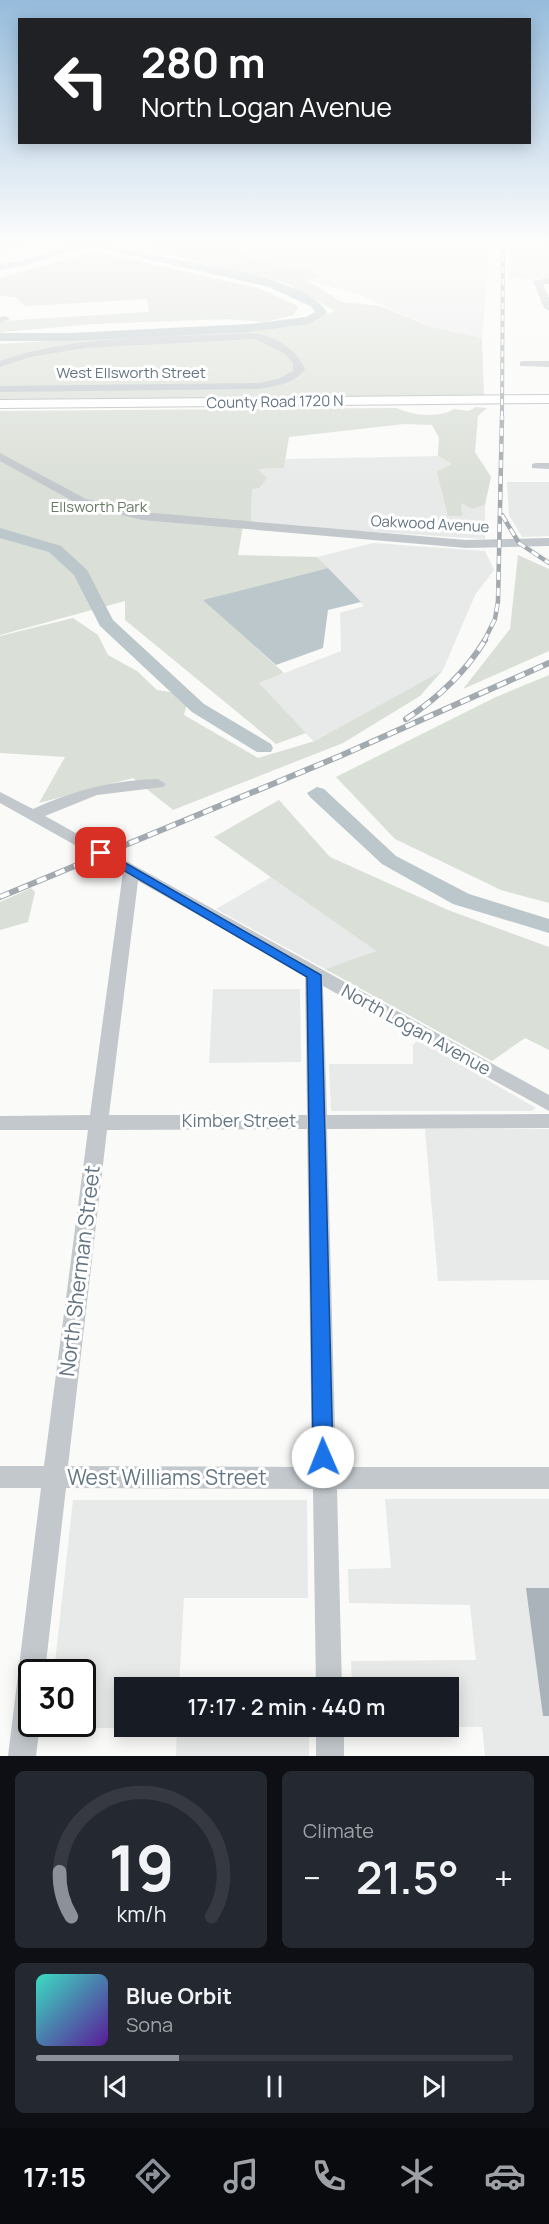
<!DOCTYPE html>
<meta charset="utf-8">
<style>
body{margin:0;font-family:Manrope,sans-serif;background:#242831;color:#f1f3f6;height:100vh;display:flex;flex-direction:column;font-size:22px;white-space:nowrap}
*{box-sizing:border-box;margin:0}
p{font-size:20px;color:#9ea1a6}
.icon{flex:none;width:33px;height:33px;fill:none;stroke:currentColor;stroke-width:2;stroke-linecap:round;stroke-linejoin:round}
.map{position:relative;height:1756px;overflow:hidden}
.drawer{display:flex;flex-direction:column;gap:15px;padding:15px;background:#0d0f14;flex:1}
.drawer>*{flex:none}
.guide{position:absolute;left:18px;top:18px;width:513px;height:126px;border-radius:0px;box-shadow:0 3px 15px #0003;background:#202124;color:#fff;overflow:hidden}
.speed{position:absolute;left:18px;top:1659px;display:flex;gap:12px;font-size:30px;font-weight:700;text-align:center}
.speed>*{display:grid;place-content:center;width:78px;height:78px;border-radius:50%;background:#171b24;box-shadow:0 3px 15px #0003;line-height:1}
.speed .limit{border:3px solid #111;border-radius:9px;background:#fff;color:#111}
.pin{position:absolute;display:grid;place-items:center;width:51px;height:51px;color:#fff;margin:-26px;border-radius:12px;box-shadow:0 3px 9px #0006}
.me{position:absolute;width:66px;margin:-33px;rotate:359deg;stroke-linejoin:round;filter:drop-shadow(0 0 4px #0008)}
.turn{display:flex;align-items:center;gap:21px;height:126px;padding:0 24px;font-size:27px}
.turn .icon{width:78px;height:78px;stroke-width:2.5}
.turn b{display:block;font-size:42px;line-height:51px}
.big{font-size:45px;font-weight:600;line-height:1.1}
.drawer .card{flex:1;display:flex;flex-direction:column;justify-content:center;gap:9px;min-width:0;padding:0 21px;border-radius:9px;background:#242831}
.drawer .dial{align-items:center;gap:0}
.dial svg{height:156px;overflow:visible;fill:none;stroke:#363941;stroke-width:7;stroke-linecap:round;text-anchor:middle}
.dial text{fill:#f1f3f6;stroke:none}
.song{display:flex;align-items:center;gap:18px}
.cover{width:72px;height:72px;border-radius:9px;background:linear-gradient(135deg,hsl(170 70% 55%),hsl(270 70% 35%))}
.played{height:6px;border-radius:3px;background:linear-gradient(90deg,#8c9099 30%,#363941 30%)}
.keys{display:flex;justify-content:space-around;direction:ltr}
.heat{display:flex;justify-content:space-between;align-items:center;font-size:33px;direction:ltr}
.drawer .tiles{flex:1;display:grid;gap:15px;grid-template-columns:1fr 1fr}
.card:last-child{grid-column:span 2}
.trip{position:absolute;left:114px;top:1677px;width:345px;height:60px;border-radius:0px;background:#171b24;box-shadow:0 3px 15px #0003;font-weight:600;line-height:60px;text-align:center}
.tab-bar{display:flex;height:96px;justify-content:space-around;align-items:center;background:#090b0e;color:#9ea1a6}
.tab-bar .icon{width:42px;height:42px}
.tab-bar .current{color:#8c9099}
.tab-bar b{font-size:27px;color:#f1f3f6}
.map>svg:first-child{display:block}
</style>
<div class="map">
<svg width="549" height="1756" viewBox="0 0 549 1756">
<rect width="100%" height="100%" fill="#fafaf8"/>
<g fill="#e8e9e9">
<path d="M245,241H475L489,257L482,338L431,327L360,295L307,280L320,274L254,260L239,248Z"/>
<path d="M510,241H549V280L509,278Z"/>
<path d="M438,456L452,464L461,503L472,509L485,505V539L246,524L251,520L252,488L257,469L284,468L286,459Z"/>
<path d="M507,482H549V536L522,537L509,515Z"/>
<path d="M373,543L485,551L494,570L475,595L443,670L314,742L259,683L341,651L340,613L364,606L317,557Z"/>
<path d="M271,877L376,951L325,969L216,909Z"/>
<path d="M213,989H300L301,1062L209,1063Z"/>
<path d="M418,1040L434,1049L536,1108L532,1111H331L329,1064H413V1045Z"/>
<path d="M425,1129H549V1280L438,1281Z"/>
<path d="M385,1499H549V1756H485L482,1727H353L448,1726V1688L352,1687L351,1661L476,1660L470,1605L349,1603L348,1569L391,1568Z"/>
<path d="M73,1500H307L308,1598H184L179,1687L124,1688V1726L309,1728V1756H176L177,1728H48V1724H82V1672H54Z"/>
</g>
<g fill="#dadfd7">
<path d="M0,241H56L0,252Z"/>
<path d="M128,241H245L240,248L254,260L321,274L307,281L342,302L380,306L431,327L482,338L484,395L0,401V344L294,326L335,311L287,283L220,269Z"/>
<path d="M95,251L261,289L298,306L294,315L264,322L226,319L94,324L2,332L0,336V321L149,312L147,299L25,306L15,297L0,296V278Z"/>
<path d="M476,407L487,408L478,416L475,452L491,477L485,505L472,509L461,503L462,516H448L437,472L452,464L438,456L439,438L432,425L404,424L289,437L284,468L258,469L267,478L259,488L252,489L251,521L243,526L238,555L317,557L328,568L204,600L284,673L259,683L306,733L276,744L125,620V601L0,635V411L397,408C412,416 440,418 454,409L469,411Z"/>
<path d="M518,555L549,569V651L463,689L510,629Z"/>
<path d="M73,618L98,635L108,655L137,671L157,690L189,695L184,715L258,758L315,741L443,670L420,696L343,743L173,810L133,778L39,803L65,757L0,753V636Z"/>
<path d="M549,675V903L501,890L395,839L336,777L496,697Z"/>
<path d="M279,800L330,857L448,910L549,947V1050L525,1038L492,1061L325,969L376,951L214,837Z"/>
<path d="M31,888L35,892L28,922L0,930V902Z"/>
</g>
<path fill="#bbc7cb" d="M328,568L361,602L328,610L323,648L276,665L203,600Z"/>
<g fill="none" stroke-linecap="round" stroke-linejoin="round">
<g fill="#bbc7cb" fill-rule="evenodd">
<path d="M84,241H99C145,261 305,269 327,313L310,324L249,332L70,341H0V333H70L249,324L306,317L315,312L312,307L269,287L90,246L24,266L0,270V264L19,261Z"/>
<path d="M0,528L61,546L87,570L113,620L204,704L271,744L273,748L271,752H257L192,712L100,626L74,575L49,552L0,538Z"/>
<path d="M317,787L324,789L396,856L469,894L549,919V933L453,904L382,864L310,797L307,793Z"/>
</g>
</g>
<path fill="#aab3b9" d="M526,1588H549V1716H543Z"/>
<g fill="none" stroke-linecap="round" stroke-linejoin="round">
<defs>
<path id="major" d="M549,395V403L0,408V400Z"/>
</defs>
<use href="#major" stroke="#b5babe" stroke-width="2"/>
<g fill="#c3c8cc" fill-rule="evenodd">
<path d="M549,278V284H543L549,298V311L544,308L533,281Z"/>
<path d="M0,317L5,316L10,319L0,323Z"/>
<path d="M255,333C276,338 296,348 305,369C294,384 276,386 259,389L0,392V386L259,383L278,379L293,371V363L285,354L255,339L85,348L30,357L0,367V361C78,333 173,338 255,333Z"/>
<path d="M523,361H549V367L520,366V362Z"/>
<path d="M0,453L86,499L142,512L466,540L549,538V546L466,548L142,520L78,504L0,461Z"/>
<path d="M536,463H549V469L532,468V464Z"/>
<path d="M158,779L166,784L163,787L97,795L45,816L549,1095V1111L323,986L327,1115L549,1114V1128L327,1129L336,1467H549V1489H337L342,1688H316L313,1489L66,1488L45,1672H32V1724H40L36,1756H8L41,1488H0V1466H44L88,1130H0V1116L90,1115L123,872L0,803V792L33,809C74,790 113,780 158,779ZM138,881L305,975L307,1115H109ZM307,1129L312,1467L68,1466L107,1130Z"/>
<rect x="316" y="1726" width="28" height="30"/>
</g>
<use href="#major" fill="#fff" fill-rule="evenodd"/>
<defs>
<path id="rail-far2" d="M502,417L503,241"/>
<g id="rail-far1">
<path d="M502,515L519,543L549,563"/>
<path d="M484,641L495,619L498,601L502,416"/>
</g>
<g id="rail">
<path d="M406,719C438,698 465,673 485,640"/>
<path d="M0,897L340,756L549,663"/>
</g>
</defs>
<use href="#rail-far2" stroke="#a2aab0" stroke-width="4"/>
<use href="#rail-far1" stroke="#a2aab0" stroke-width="4.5"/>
<use href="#rail" stroke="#a2aab0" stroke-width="6"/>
<use href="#rail-far2" stroke="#fff" stroke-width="2" stroke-dasharray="6" stroke-linecap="butt"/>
<use href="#rail-far1" stroke="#fff" stroke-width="3" stroke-dasharray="8" stroke-linecap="butt"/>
<use href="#rail" stroke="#fff" stroke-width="4" stroke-dasharray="10" stroke-linecap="butt"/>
</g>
<linearGradient id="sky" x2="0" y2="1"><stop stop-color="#96bcdc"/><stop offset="0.5" stop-color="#fdfdfc"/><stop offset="1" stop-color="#fdfdfc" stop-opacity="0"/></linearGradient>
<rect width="549" height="486" fill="url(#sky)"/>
<path fill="#1a73e8" stroke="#114b97" stroke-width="1.5" d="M101,849L321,975L333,1457L330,1463L323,1466L316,1463L313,1457L307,977L97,855L95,853Z"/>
<g text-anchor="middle" stroke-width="6" stroke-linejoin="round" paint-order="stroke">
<g font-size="15" fill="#657683" stroke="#fff">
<text x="131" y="378">West Ellsworth Street</text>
<text transform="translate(275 402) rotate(-1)" y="5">County Road 1720 N</text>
<text transform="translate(430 524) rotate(3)" y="5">Oakwood Avenue</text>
</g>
<g font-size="15" fill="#687a64" stroke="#fff">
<text x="99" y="512">Ellsworth Park</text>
</g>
<g font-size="18" fill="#657683" stroke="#fff">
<text transform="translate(416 1030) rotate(29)" y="6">North Logan Avenue</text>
<text x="239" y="1127">Kimber Street</text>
</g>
<g font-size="21" fill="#657683" stroke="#fff">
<text transform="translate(80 1271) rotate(-83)" y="7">North Sherman Street</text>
<text x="167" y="1485">West Williams Street</text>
</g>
</g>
</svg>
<div class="speed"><div class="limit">30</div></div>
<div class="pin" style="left:101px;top:853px;background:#d93025"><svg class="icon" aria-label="arrive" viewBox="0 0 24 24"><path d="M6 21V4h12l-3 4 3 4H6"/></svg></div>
<svg class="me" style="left:323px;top:1457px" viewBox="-20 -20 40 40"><circle r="19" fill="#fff"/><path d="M0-13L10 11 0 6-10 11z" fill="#1a73e8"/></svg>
<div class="trip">17:17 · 2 min · 440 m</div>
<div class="guide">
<div class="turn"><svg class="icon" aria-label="left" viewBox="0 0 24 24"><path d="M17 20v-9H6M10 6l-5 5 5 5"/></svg><div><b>280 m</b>North Logan Avenue</div></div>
</div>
</div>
<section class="drawer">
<div class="tiles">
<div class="card dial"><svg viewBox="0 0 100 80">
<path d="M14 69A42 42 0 1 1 86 69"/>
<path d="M14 69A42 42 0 0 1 8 46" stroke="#8c9099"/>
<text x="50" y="56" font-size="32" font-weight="700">19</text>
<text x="50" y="72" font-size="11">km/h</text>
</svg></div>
<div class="card"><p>Climate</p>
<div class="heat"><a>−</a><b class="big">21.5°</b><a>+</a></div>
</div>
<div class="card">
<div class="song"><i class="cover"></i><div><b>Blue Orbit</b><p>Sona</p></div></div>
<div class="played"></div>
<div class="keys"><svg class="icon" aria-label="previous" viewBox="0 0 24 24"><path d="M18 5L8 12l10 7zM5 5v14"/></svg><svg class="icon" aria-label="pause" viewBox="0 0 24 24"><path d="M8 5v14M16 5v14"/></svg><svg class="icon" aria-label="next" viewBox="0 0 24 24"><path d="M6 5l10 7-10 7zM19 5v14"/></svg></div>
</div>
</div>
</section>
<nav class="tab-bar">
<b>17:15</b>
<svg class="icon current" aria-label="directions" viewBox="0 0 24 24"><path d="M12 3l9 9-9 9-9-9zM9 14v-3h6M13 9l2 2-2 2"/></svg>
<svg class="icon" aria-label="music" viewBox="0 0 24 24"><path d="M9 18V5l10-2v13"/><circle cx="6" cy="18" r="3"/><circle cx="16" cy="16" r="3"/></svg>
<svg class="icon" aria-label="phone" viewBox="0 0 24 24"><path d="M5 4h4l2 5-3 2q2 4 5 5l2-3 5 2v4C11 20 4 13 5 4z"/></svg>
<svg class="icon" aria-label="climate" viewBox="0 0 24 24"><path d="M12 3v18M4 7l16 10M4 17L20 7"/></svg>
<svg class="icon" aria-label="car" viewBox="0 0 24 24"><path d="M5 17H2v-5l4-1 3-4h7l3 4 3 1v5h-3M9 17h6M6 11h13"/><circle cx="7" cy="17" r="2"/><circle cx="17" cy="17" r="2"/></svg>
</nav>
